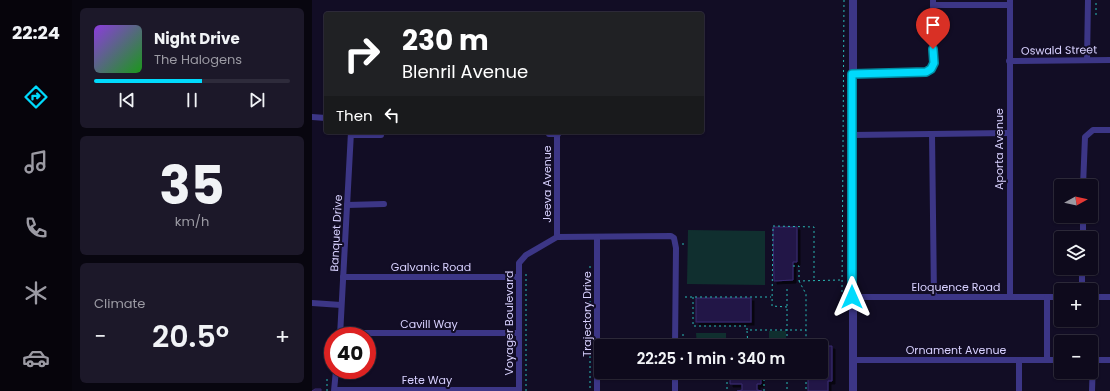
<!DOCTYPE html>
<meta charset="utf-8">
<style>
body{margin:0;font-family:Poppins,sans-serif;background:#1c1829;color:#f1f3f6;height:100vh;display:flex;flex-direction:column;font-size:15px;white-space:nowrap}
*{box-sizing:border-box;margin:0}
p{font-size:13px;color:#9b9aa3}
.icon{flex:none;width:22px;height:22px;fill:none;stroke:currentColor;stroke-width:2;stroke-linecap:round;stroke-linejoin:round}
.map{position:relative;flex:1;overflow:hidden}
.panel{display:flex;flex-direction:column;gap:8px;padding:8px;background:#08060f;width:240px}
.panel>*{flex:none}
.banner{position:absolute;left:12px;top:12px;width:380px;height:122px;border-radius:4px;box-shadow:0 1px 3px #0004,0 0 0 1px #2e2b3b;background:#202124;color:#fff;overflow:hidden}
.needle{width:26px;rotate:82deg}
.buttons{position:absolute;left:742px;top:179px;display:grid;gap:8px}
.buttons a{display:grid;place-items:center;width:44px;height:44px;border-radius:4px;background:#0e0a1c;box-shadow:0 1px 3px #0004,0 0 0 1px #2e2b3b;font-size:20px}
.speed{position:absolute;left:12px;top:327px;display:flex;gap:8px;font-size:20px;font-weight:700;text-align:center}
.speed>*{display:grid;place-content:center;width:52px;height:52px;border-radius:50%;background:#0e0a1c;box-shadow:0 1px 3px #0004,0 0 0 1px #2e2b3b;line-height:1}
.speed .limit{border:6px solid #d22;background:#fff;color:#111}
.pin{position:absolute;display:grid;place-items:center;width:34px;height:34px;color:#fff;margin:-41px -17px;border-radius:50% 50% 50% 0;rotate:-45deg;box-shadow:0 0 4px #0007}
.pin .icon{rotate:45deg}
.me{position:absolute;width:44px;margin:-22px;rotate:0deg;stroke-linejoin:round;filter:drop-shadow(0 0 3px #0008)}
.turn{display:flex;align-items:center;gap:14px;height:84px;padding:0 12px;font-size:18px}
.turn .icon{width:52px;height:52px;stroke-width:2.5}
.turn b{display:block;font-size:28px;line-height:34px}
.then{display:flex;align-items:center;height:38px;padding:0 12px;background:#0003;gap:8px;font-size:15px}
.big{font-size:30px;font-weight:600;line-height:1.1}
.panel .card{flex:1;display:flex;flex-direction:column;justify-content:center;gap:6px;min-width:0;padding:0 14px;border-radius:6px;background:#1c1829}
.panel .dial{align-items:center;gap:0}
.dial b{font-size:52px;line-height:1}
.song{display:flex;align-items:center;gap:12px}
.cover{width:48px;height:48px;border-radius:6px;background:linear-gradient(135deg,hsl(270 70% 55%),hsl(120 70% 35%))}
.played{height:4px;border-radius:2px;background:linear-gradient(90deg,#00dafc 55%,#2e2b3b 55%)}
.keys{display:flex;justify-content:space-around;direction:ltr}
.heat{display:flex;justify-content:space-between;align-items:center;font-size:22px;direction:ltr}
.trip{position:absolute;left:282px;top:339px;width:234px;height:40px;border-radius:4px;background:#0e0a1c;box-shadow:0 1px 3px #0004,0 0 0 1px #2e2b3b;font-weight:600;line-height:40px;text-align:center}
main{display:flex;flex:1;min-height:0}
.tab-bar{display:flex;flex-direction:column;width:72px;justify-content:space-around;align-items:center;background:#06040b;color:#9b9aa3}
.tab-bar .icon{width:28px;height:28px}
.tab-bar .selected{color:#00dafc}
.tab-bar b{font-size:18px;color:#f1f3f6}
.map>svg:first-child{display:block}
</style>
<main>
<nav class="tab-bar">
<b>22:24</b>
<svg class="icon selected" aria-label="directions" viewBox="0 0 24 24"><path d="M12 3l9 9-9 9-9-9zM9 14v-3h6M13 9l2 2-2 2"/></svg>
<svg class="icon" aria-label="music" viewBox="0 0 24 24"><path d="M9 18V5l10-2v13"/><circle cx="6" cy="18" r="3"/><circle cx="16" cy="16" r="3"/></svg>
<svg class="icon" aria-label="phone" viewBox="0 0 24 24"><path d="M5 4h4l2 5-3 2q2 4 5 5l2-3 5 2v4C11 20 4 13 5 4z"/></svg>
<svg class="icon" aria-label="climate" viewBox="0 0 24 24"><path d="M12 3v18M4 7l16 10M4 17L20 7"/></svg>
<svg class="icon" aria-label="car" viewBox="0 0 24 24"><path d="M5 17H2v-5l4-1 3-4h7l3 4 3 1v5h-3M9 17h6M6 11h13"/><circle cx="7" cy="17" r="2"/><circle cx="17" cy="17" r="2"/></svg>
</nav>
<section class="panel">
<div class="card">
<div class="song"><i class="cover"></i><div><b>Night Drive</b><p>The Halogens</p></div></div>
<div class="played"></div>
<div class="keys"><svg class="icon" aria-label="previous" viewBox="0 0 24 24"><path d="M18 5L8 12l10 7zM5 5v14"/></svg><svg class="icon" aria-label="pause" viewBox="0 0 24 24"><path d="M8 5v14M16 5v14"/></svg><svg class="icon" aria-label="next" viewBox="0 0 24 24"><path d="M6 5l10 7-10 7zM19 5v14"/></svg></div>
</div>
<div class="card dial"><b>35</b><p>km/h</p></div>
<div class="card"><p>Climate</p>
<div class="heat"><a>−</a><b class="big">20.5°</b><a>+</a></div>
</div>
</section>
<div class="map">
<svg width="798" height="391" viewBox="0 0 798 391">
<defs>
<filter id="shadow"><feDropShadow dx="3" dy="3" stdDeviation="0" flood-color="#0009"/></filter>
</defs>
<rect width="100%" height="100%" fill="#120d25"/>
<g fill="#102f2f">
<path d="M376,230L453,231V285L375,284Z"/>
<rect x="457" y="331" width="17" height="15"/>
<path d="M384,333H414V346H385Z"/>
<path d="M485,338L492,339L493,346H476V340Z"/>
</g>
<g fill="#231846" stroke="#3a2973" filter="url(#shadow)">
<path d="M461,227H485V262H481V280L462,281Z"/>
<rect x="384" y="298" width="55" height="24"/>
<path d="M498,346H520V381H516V391H496V372H509V346Z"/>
<path d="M418,372H449V384H445V390L450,391H425L430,390V384H418Z"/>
<path d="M3,389H9V391H0Z"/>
</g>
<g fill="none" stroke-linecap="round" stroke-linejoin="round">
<g stroke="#29bbb7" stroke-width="1" stroke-dasharray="2 3" stroke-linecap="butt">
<path d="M532,0L530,293L533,304"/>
<path d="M784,15V0"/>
<path d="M370,244H373"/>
<path d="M278,266V391"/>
<path d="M481,266H487V281L528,280"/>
<path d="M214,274V391"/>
<path d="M487,281L494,294V346"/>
<path d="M373,297H459"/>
<path d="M381,297V326H435V330H494"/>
<path d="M475,307L460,306L461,226L502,227V281"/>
<path d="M435,331L436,346"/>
<path d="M370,335H374"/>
<path d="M475,346V287"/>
<path d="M415,372V391"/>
<path d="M475,372V391"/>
<path d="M494,372V391"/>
<path d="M15,391V377"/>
<path d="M452,391V372"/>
</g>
<g stroke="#3c3686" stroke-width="6">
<path d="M698,0V297"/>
<path d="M621,5H698"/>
<path d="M775,60L776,0"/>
<path d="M697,61L798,60"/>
<path d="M540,74L614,72L619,69L622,63L621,0"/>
<path d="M0,117L14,118"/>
<path d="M237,134H246"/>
<path d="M620,134L622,297"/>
<path d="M39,135H69"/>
<path d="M540,135L697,133"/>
<path d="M771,186L773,137L781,130H798"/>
<path d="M35,205L72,204"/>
<path d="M245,237V132"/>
<path d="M771,238V216"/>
<path d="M31,277H207"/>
<path d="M770,290V268"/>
<path d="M540,297H749"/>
<path d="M779,297H798"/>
<path d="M735,298V360"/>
<path d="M0,303L29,305"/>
<path d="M28,333H207"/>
<path d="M28,336L39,132"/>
<path d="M540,360H749"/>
<path d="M779,360H798"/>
<path d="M23,390H207"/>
<path d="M22,391L24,370"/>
<path d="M207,391V263L214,255L245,237L359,236L362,238L364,248L363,346"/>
<path d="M285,391V237"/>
<path d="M363,391V372"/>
<path d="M707,391V360"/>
<path d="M780,391L781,360"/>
</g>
<path stroke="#3c3686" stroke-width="8" d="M541,391V0"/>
</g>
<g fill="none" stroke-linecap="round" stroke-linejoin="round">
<defs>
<path id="route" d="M540,297V74L614,72L619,69L622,63L621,49"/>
</defs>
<use href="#route" stroke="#008ea4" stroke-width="10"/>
<use href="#route" stroke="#00dafc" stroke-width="7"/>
</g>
<g text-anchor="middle" stroke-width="4" stroke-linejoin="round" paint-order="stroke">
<g font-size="11" fill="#d8d1ff" stroke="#120d25">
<text transform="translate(747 50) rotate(-1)" y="4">Oswald Street</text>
<text transform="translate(687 149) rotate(-90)" y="4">Aporta Avenue</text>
<text transform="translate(235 184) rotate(-90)" y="4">Jeeva Avenue</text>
<text transform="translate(24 233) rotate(-87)" y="4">Banquet Drive</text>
<text x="119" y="271">Galvanic Road</text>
<text x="644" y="291">Eloquence Road</text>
<text transform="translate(275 314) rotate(-90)" y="4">Trajectory Drive</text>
<text transform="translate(197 323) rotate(-90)" y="4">Voyager Boulevard</text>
<text x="117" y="328">Cavill Way</text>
<text x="644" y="354">Ornament Avenue</text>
<text x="115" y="384">Fete Way</text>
</g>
</g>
</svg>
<div class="buttons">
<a><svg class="needle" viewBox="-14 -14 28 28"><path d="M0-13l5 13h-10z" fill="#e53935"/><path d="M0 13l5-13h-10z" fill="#9b9aa3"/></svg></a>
<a><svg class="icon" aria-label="layers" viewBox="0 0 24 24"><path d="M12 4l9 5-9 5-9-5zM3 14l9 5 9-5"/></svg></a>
<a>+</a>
<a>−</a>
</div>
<div class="speed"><div class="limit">40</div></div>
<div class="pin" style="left:621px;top:49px;background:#d93025"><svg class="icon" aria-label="arrive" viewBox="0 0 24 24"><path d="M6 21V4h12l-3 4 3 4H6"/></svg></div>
<svg class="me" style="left:540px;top:297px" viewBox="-20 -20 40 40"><path d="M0-17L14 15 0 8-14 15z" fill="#00dafc" stroke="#fff" stroke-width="4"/></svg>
<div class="trip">22:25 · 1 min · 340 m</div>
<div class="banner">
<div class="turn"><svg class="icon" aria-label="right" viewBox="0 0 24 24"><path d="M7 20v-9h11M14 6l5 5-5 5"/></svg><div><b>230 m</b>Blenril Avenue</div></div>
<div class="then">Then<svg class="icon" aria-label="left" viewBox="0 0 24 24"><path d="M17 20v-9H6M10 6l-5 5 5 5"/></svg></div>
</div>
</div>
</main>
